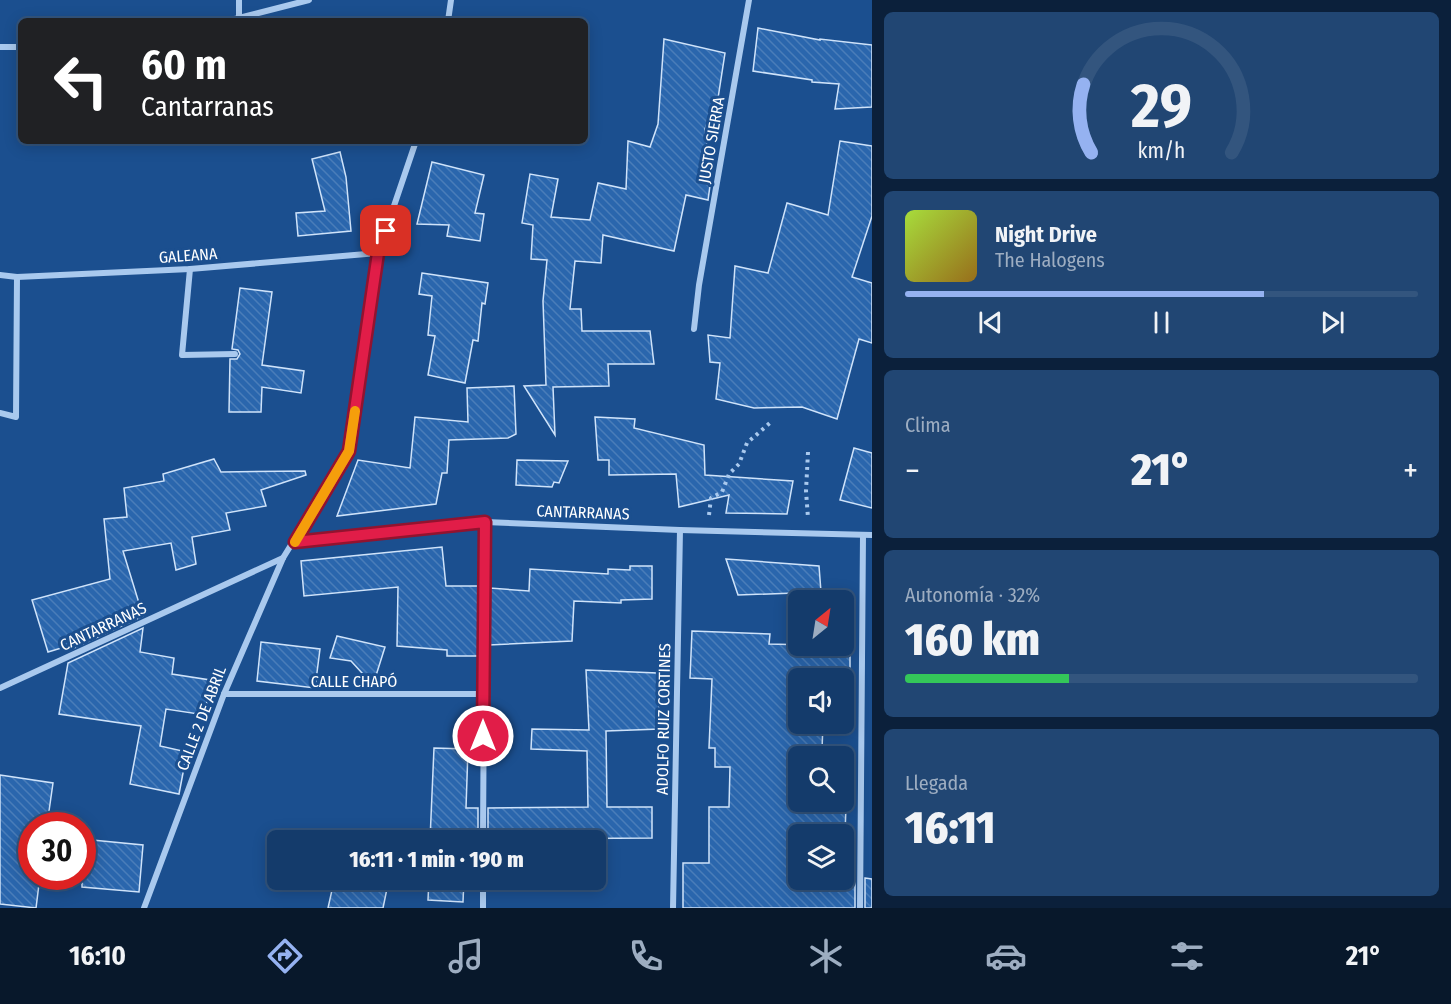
<!DOCTYPE html>
<html lang="es">
<meta charset="utf-8">
<style>
body{margin:0;font-family:"Fira Sans Condensed",sans-serif;background:#214673;color:#f1f3f6;height:100vh;display:flex;flex-direction:column;font-size:22px;white-space:nowrap}
*{box-sizing:border-box;margin:0}
p{font-size:20px;color:#9dadc1}
.icon{flex:none;width:33px;height:33px;fill:none;stroke:currentColor;stroke-width:2;stroke-linecap:round;stroke-linejoin:round}
.map{position:relative;flex:1;overflow:hidden}
.panel{display:flex;flex-direction:column;gap:12px;padding:12px;background:#0b203b;width:579px}
.panel>*{flex:none}
.banner{position:absolute;left:18px;top:18px;width:570px;height:126px;border-radius:9px;box-shadow:0 3px 15px #0003,0 0 0 2px #33557e;background:#202124;color:#fff;overflow:hidden}
.needle{width:39px;rotate:30deg}
.buttons{position:absolute;left:788px;top:590px;display:grid;gap:12px}
.buttons a{display:grid;place-items:center;width:66px;height:66px;border-radius:9px;background:#143b6b;box-shadow:0 3px 15px #0003,0 0 0 2px #33557e;font-size:30px}
.speed{position:absolute;left:18px;top:812px;display:flex;gap:12px;font-size:30px;font-weight:700;text-align:center}
.speed>*{display:grid;place-content:center;width:78px;height:78px;border-radius:50%;background:#143b6b;box-shadow:0 3px 15px #0003,0 0 0 2px #33557e;line-height:1}
.speed .limit{border:9px solid #d22;background:#fff;color:#111}
.pin{position:absolute;display:grid;place-items:center;width:51px;height:51px;color:#fff;margin:-26px;border-radius:12px;box-shadow:0 3px 9px #0006}
.me{position:absolute;width:66px;margin:-33px;rotate:0deg;stroke-linejoin:round;filter:drop-shadow(0 0 4px #0008)}
.turn{display:flex;align-items:center;gap:21px;height:126px;padding:0 24px;font-size:27px}
.turn .icon{width:78px;height:78px;stroke-width:2.5}
.turn b{display:block;font-size:42px;line-height:51px}
.big{font-size:45px;font-weight:800;line-height:1.1}
.panel .tile{flex:1;display:flex;flex-direction:column;justify-content:center;gap:9px;min-width:0;padding:0 21px;border-radius:9px;background:#214673}
.panel .dial{align-items:center;gap:0}
.dial svg{height:156px;overflow:visible;fill:none;stroke:#33557e;stroke-width:7;stroke-linecap:round;text-anchor:middle}
.dial text{fill:#f1f3f6;stroke:none}
.song{display:flex;align-items:center;gap:18px}
.cover{width:72px;height:72px;border-radius:9px;background:linear-gradient(135deg,hsl(80 70% 55%),hsl(40 70% 35%))}
.played{height:6px;border-radius:3px;background:linear-gradient(90deg,#95b2f1 70%,#33557e 70%)}
.keys{display:flex;justify-content:space-around;direction:ltr}
.heat{display:flex;justify-content:space-between;align-items:center;font-size:33px;direction:ltr}
.charge{height:9px;border-radius:4px;background:linear-gradient(90deg,#34c759 32%,#33557e 0)}
.trip{position:absolute;left:267px;top:830px;width:339px;height:60px;border-radius:9px;background:#143b6b;box-shadow:0 3px 15px #0003,0 0 0 2px #33557e;font-weight:800;line-height:60px;text-align:center}
.tabs{display:flex;height:96px;justify-content:space-around;align-items:center;background:#08182b;color:#9dadc1}
.tabs .icon{width:42px;height:42px}
.tabs .on{color:#95b2f1}
.tabs b{font-size:27px;color:#f1f3f6}
main{display:flex;flex:1;min-height:0}
.map>svg:first-child{display:block}
</style>
<main>
<div class="map">
<svg width="872" height="908" viewBox="0 0 872 908">
<defs>
<pattern id="building-back-hatch" width="6" height="6" patternUnits="userSpaceOnUse" patternTransform="scale(1.5)"><rect width="6" height="6" fill="#2a66ad"/><path d="M-1 5l2 2M0 0l6 6M5-1l2 2" fill="none" stroke="#4a7db9"/></pattern>
</defs>
<rect width="100%" height="100%" fill="#1b4f8f"/>
<g fill="url(#building-back-hatch)" stroke="#cfe3fa" stroke-width="1.5">
<path d="M758,28L820,40V39L872,45V107L835,109L839,84L812,82V80L753,71Z"/>
<path d="M664,39L725,53L716,111L711,112L705,129L709,163L713,164L708,200L686,195L674,251L603,235L601,263L575,261L570,309H581L582,331H650L654,364H608L609,386L553,387L555,435L524,386L546,385L543,301L547,260L531,259L533,225L522,223L530,174L558,179L551,217L590,220L598,183L626,189L628,141L650,147L658,124Z"/>
<path d="M840,141L872,146V216L852,277L872,283V343L859,339L837,419L802,407L754,408L716,399L720,363L710,362L708,335L730,338L735,266L768,273L787,203L828,215Z"/>
<path d="M340,152L346,177L351,231L298,236L296,213L325,211L312,159Z"/>
<path d="M432,162L484,175L475,213L484,214L480,241L447,236L449,225L417,224Z"/>
<path d="M422,273L488,283L485,304L482,303L478,341L473,340L465,383L428,375L435,336L428,335L432,296L419,294Z"/>
<path d="M240,288L272,292L262,365L304,371L301,393L262,387L261,412H229L230,359H237L240,354L238,350L232,349Z"/>
<path d="M514,386L516,434L508,438L449,440L447,473H442L436,504L337,516L358,460L410,468L415,417L468,422L467,388Z"/>
<path d="M595,417L635,419L634,428L704,445L705,475L793,481L787,514L726,513L729,495L679,507L676,474L609,475V460H598Z"/>
<path d="M854,448L872,453V508L840,500Z"/>
<path d="M214,459L221,472L305,471L306,475L261,490L266,506L226,513L230,530L192,537L196,564L176,570L171,543L123,551L143,616L70,650L71,645L48,652L32,600L110,579L104,519L127,517L124,488L164,481L163,474Z"/>
<path d="M517,460L568,461L559,483L554,482L552,487L516,485Z"/>
<path d="M442,547L446,586H479V656H447V650L397,646L398,587L304,596L301,561Z"/>
<path d="M726,559L819,566L821,592L738,595Z"/>
<path d="M630,566H652V599L621,600V603L574,601L572,641L489,645L490,588L529,591L530,569L608,574V569L630,570Z"/>
<path d="M143,628L140,652L174,658L172,674L210,680L205,715L166,709L160,746L187,752L179,794L130,784L141,726L59,714L68,663Z"/>
<path d="M692,631L770,634L769,644L850,646V678H798V723H823L822,750L798,749V806H846L845,834H798V879L855,878V908H683V863H709V807H729L730,767H715V748H709L712,679L690,678Z"/>
<path d="M337,636L385,647L373,685L351,661L330,658Z"/>
<path d="M261,642L320,649L315,688L257,681Z"/>
<path d="M586,670L657,673L660,729L606,731L607,807H652V838L488,839V808L588,807L587,751L531,749L532,729L589,730Z"/>
<path d="M434,748L468,749L466,808H478V839L430,840Z"/>
<path d="M0,775L53,783L47,825H32V876H40L36,908L0,904Z"/>
<path d="M82,839L143,845L139,892L82,887Z"/>
<path d="M865,878L872,879V908H865Z"/>
<path d="M362,879H389L383,908H328L334,881L361,886Z"/>
<path d="M429,879H464L463,902L428,900Z"/>
</g>
<g fill="none" stroke-linecap="round" stroke-linejoin="round">
<g stroke="#a9c9ee" stroke-width="4" stroke-dasharray="3 4.5" stroke-linecap="butt">
<path d="M808,452L806,491L808,518"/>
<path d="M709,515L711,498L722,492L729,474L739,464L747,443L771,422"/>
</g>
<g stroke="#a9c9ee" stroke-width="6">
<path d="M239,19V0"/>
<path d="M227,21L309,0"/>
<path d="M448,21L451,0"/>
<path d="M0,47H21"/>
<path d="M190,269L182,355L235,354"/>
<path d="M0,275L17,277L190,269L378,253"/>
<path d="M694,329L699,285L749,0"/>
<path d="M0,413L16,417L17,277"/>
<path d="M295,542L485,522L680,530L872,535"/>
<path d="M0,688L283,558"/>
<path d="M224,694H484"/>
<path d="M483,840L485,522"/>
<path d="M144,908L224,694L283,558L349,451L378,253L416,141"/>
<path d="M483,908V879"/>
<path d="M673,908L680,530"/>
<path d="M860,908L863,535"/>
</g>
</g>
<g fill="none" stroke-linecap="round" stroke-linejoin="round">
<defs>
<path id="route" d="M386,231L378,253L349,451L295,542L485,522L483,736"/>
</defs>
<use href="#route" stroke="#92132f" stroke-width="15"/>
<use href="#route" stroke="#e11d48" stroke-width="10"/>
<path stroke="#f59e0b" stroke-width="10" d="M295,542L349,451L355,411"/>
</g>
<g text-anchor="middle" stroke-width="6" stroke-linejoin="round" paint-order="stroke">
<g font-size="16" fill="#fff" stroke="#1b4f8f">
<text transform="translate(711 140) rotate(-80)" y="6">JUSTO SIERRA</text>
<text transform="translate(188 255) rotate(-4)" y="6">GALEANA</text>
<text transform="translate(583 512) rotate(2)" y="6">CANTARRANAS</text>
<text transform="translate(103 626) rotate(-25)" y="6">CANTARRANAS</text>
<text x="354" y="687">CALLE CHAPÓ</text>
<text transform="translate(201 718) rotate(-69)" y="6">CALLE 2 DE ABRIL</text>
<text transform="translate(663 719) rotate(-89)" y="6">ADOLFO RUIZ CORTINES</text>
</g>
</g>
</svg>
<div class="buttons">
<a><svg class="needle" viewBox="-14 -14 28 28"><path d="M0-13l5 13h-10z" fill="#e53935"/><path d="M0 13l5-13h-10z" fill="#9dadc1"/></svg></a>
<a><svg class="icon" aria-label="sound" viewBox="0 0 24 24"><path d="M4 9h4l5-4v14l-5-4H4zM17 9q2 3 0 6"/></svg></a>
<a><svg class="icon" aria-label="search" viewBox="0 0 24 24"><circle cx="10" cy="10" r="6"/><path d="M15 15l6 6"/></svg></a>
<a><svg class="icon" aria-label="layers" viewBox="0 0 24 24"><path d="M12 4l9 5-9 5-9-5zM3 14l9 5 9-5"/></svg></a>
</div>
<div class="speed"><div class="limit">30</div></div>
<div class="pin" style="left:386px;top:231px;background:#d93025"><svg class="icon" aria-label="arrive" viewBox="0 0 24 24"><path d="M6 21V4h12l-3 4 3 4H6"/></svg></div>
<svg class="me" style="left:483px;top:736px" viewBox="-20 -20 40 40"><circle r="17" fill="#e11d48" stroke="#fff" stroke-width="3"/><path d="M0-11L8 9 0 5-8 9z" fill="#fff"/></svg>
<div class="trip">16:11 · 1 min · 190 m</div>
<div class="banner">
<div class="turn"><svg class="icon" aria-label="left" viewBox="0 0 24 24"><path d="M17 20v-9H6M10 6l-5 5 5 5"/></svg><div><b>60 m</b>Cantarranas</div></div>
</div>
</div>
<section class="panel">
<div class="tile dial"><svg viewBox="0 0 100 80">
<path d="M14 69A42 42 0 1 1 86 69"/>
<path d="M14 69A42 42 0 0 1 10 34" stroke="#95b2f1"/>
<text x="50" y="56" font-size="32" font-weight="700">29</text>
<text x="50" y="72" font-size="11">km/h</text>
</svg></div>
<div class="tile">
<div class="song"><i class="cover"></i><div><b>Night Drive</b><p>The Halogens</p></div></div>
<div class="played"></div>
<div class="keys"><svg class="icon" aria-label="previous" viewBox="0 0 24 24"><path d="M18 5L8 12l10 7zM5 5v14"/></svg><svg class="icon" aria-label="pause" viewBox="0 0 24 24"><path d="M8 5v14M16 5v14"/></svg><svg class="icon" aria-label="next" viewBox="0 0 24 24"><path d="M6 5l10 7-10 7zM19 5v14"/></svg></div>
</div>
<div class="tile"><p>Clima</p>
<div class="heat"><a>−</a><b class="big">21°</b><a>+</a></div>
</div>
<div class="tile"><p>Autonomía · 32%</p><b class="big">160 km</b><div class="charge"></div></div>
<div class="tile"><p>Llegada</p><b class="big">16:11</b></div>
</section>
</main>
<nav class="tabs">
<b>16:10</b>
<svg class="icon on" aria-label="directions" viewBox="0 0 24 24"><path d="M12 3l9 9-9 9-9-9zM9 14v-3h6M13 9l2 2-2 2"/></svg>
<svg class="icon" aria-label="music" viewBox="0 0 24 24"><path d="M9 18V5l10-2v13"/><circle cx="6" cy="18" r="3"/><circle cx="16" cy="16" r="3"/></svg>
<svg class="icon" aria-label="phone" viewBox="0 0 24 24"><path d="M5 4h4l2 5-3 2q2 4 5 5l2-3 5 2v4C11 20 4 13 5 4z"/></svg>
<svg class="icon" aria-label="climate" viewBox="0 0 24 24"><path d="M12 3v18M4 7l16 10M4 17L20 7"/></svg>
<svg class="icon" aria-label="car" viewBox="0 0 24 24"><path d="M5 17H2v-5l4-1 3-4h7l3 4 3 1v5h-3M9 17h6M6 11h13"/><circle cx="7" cy="17" r="2"/><circle cx="17" cy="17" r="2"/></svg>
<svg class="icon" aria-label="filters" viewBox="0 0 24 24"><path d="M4 7h16M4 17h16"/><circle cx="9" cy="7" r="2"/><circle cx="15" cy="17" r="2"/></svg>
<b>21°</b>
</nav>
